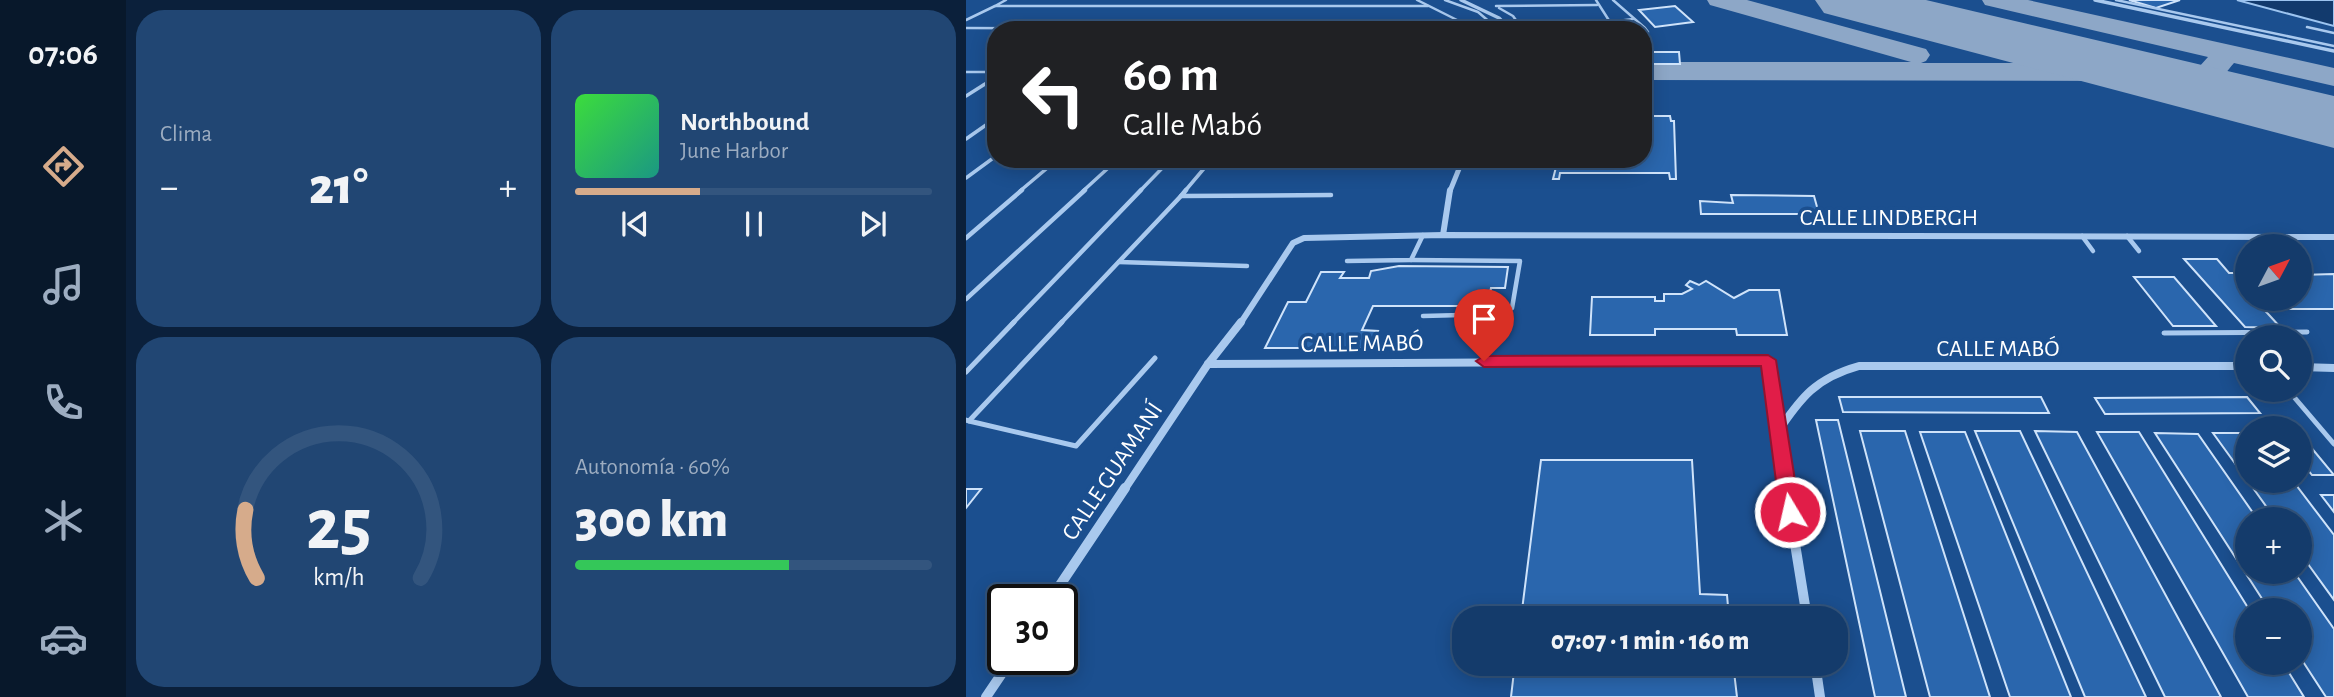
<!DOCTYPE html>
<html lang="es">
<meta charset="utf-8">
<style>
body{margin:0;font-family:"Alegreya Sans",sans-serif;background:#214673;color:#f1f3f6;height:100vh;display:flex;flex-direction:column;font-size:26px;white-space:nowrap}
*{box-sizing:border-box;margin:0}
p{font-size:23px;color:#9dadc1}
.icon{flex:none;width:38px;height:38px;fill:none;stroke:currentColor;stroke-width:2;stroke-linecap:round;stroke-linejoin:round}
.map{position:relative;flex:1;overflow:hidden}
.panel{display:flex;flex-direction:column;gap:10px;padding:10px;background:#0b203b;width:840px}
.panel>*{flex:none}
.banner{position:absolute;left:21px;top:21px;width:665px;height:147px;border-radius:28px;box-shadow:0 4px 18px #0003,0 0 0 2px #33557e;background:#202124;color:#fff;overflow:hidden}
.needle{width:46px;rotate:49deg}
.controls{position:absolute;left:1269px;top:234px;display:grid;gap:14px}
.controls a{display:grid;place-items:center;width:77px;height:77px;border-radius:50%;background:#143b6b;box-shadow:0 4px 18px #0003,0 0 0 2px #33557e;font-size:35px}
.speed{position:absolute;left:21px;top:584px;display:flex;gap:14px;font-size:35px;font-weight:700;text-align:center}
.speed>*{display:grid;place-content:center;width:91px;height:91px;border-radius:50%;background:#143b6b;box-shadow:0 4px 18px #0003,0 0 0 2px #33557e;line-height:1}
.speed .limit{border:4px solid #111;border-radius:10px;background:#fff;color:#111}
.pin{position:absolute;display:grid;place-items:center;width:60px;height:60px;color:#fff;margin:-72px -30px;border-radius:50% 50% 50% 0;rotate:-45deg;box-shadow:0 0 7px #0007}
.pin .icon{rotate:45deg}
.me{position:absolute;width:77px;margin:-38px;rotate:351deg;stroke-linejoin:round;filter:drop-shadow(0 0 5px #0008)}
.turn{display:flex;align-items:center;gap:24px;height:147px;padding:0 21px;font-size:32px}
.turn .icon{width:91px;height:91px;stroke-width:2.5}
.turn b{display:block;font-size:49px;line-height:60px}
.big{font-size:52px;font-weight:800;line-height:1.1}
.panel .widget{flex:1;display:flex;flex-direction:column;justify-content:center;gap:10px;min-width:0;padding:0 24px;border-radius:28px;background:#214673}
.panel .dial{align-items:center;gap:0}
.dial svg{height:182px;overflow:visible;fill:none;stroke:#33557e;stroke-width:7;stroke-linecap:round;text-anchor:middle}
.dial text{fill:#f1f3f6;stroke:none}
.song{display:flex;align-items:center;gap:21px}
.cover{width:84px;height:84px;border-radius:10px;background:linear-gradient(135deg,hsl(120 70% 55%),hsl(170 70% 35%))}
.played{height:7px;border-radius:4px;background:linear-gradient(90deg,#d6ab8b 35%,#33557e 35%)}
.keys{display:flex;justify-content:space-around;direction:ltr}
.heat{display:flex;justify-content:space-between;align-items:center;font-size:38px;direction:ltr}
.charge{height:10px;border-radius:5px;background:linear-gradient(90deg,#34c759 60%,#33557e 0)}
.panel .tiles{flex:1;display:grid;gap:10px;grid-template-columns:repeat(2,1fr)}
.trip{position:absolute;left:486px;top:606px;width:396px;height:70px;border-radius:28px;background:#143b6b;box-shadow:0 4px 18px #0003,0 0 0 2px #33557e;font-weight:800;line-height:70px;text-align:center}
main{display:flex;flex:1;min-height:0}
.tab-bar{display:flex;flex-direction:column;width:126px;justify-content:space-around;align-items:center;background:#08182b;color:#9dadc1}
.tab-bar .icon{width:49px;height:49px}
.tab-bar .active{color:#d6ab8b}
.tab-bar b{font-size:32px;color:#f1f3f6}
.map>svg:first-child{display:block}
</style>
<main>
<nav class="tab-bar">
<b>07:06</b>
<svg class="icon active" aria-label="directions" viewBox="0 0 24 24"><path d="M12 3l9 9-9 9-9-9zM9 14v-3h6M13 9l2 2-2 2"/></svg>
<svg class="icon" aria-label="music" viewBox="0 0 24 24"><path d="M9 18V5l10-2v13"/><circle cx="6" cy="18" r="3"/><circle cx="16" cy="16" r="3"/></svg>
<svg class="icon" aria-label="phone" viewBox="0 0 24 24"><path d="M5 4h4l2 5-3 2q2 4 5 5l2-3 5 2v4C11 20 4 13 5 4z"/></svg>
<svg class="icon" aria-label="climate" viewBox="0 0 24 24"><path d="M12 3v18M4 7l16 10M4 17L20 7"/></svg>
<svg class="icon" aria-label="car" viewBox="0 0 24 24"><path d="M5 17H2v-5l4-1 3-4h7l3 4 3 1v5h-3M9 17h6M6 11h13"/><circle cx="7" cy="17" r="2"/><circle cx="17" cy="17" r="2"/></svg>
</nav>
<section class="panel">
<div class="tiles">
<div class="widget"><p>Clima</p>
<div class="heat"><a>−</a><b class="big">21°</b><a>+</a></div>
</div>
<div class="widget">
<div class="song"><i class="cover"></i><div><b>Northbound</b><p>June Harbor</p></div></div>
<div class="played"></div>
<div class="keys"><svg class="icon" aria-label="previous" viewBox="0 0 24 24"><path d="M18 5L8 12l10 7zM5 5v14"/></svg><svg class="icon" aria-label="pause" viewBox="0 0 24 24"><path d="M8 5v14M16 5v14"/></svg><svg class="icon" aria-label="next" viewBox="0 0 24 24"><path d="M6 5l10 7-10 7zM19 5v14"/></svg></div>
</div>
<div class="widget dial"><svg viewBox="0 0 100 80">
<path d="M14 69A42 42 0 1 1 86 69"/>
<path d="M14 69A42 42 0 0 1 9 39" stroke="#d6ab8b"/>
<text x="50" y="56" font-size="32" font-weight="700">25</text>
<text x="50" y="72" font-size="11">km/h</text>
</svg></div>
<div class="widget"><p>Autonomía · 60%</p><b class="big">300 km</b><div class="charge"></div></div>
</div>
</section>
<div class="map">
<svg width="1368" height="697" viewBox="0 0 1368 697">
<rect width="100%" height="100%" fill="#1b4f8f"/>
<path fill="#123a6d" stroke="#9cc4f0" stroke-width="2" d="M1271,0H1368V26Z"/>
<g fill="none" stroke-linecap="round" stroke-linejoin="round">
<g fill="#8da7c7" fill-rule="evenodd">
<path d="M741,0H781L960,49L964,55L960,61L955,63H1166L1177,66L1181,72L1177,78L1166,81L677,80V62H945L744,5Z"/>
<path d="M1016,0H1062L1368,68V86L1268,63C1253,80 1244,101 1219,95L1214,88L1242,57L1019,5Z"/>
</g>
<path fill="#8da7c7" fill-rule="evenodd" d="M849,0H960L1368,96V148L858,13Z"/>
</g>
<g fill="#2a66ad" stroke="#cfe3fa" stroke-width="2">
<path d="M1163,0H1214L1190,8Z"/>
<path d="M709,6L727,22L689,27L673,10Z"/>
<path d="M678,52H713L714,64H678Z"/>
<path d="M677,116H704L705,121H708L710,179H704L703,173H594L593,179H587L592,159H677Z"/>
<path d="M765,195L848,196L853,214H735L734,201L767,203Z"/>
<path d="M1218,259H1251L1263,273H1279L1281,299H1334V275L1368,274V309H1312L1307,303L1293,304L1315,328L1279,327Z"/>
<path d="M433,266L542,267L539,288H525L521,306H407L396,330L412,331L406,348H299L322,302H340L355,272H378L374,278H403L405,271Z"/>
<path d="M1168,277H1208L1250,326H1207Z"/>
<path d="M724,281L733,285L740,281L768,298L783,290H813L821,335H771L770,329H689V335H624L626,297H689V301H698V294H716L726,289L720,285Z"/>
<path d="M873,397H1075L1083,413L877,412Z"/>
<path d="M1281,397L1294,413L1139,414L1129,398Z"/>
<path d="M850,420H872L940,697H909Z"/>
<path d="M1300,420H1322L1329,429H1308Z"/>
<path d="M894,431H939L1024,697H964Z"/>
<path d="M1009,431H1054L1180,697H1119Z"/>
<path d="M1069,431L1111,432L1255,697H1199Z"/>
<path d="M954,432H999L1105,697H1044Z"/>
<path d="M1131,432H1173L1284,611H1281V663H1317L1338,697H1282Z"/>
<path d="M1189,433L1232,434L1292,520H1281V572H1328L1368,629V697H1360L1334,657V611H1304Z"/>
<path d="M1247,433H1281V480Z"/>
<path d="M1334,434L1368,475H1346L1334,460Z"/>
<path d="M575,460H726L734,594L761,595L763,618H555Z"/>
<path d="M1282,481H1327L1368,535V600L1334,553V520H1310Z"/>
<path d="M0,489H15L0,508Z"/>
<path d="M1355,495H1368V512Z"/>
<path d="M549,663H767L771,697H545Z"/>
</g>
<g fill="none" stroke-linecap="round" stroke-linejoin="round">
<g stroke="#a9c9ee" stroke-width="2.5">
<path d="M40,0L29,6H462"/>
<path d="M451,0L493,21V30"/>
<path d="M479,0L512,12L533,30"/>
<path d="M630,0L644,22L667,19"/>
<path d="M647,0L679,28L682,32L677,38"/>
<path d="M1150,0L1368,46"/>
<path d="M530,6L631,5"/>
<path d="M533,8L547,16L557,30"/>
<path d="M0,20L29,6"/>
<path d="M1341,27L1368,33"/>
<path d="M0,28L465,30"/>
<path d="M642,30H662"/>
<path d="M0,72H30"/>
<path d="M17,85L30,77"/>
</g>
<g stroke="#a9c9ee" stroke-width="3.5">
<path d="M0,96L19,84"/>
<path d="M0,139L30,118"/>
<path d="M0,178L30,156"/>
<path d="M54,191L92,159"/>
<path d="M117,191L152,159"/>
<path d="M174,191L205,159"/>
<path d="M219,191L246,159"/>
</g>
<g stroke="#a9c9ee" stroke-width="4.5">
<path d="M220,190L215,196L365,195"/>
<path d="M1116,236L1127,251"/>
<path d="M1161,236L1173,251"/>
<path d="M0,238L56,190"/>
<path d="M445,260L554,261L546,308L535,314L457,316"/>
<path d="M381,261L445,260L457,235"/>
<path d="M153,262L281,266"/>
<path d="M0,299L119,190"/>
<path d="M46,324L175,190"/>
<path d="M94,324L215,196"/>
</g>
<g stroke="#a9c9ee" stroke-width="5">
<path d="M1198,333L1341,332"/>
<path d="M0,372L48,322"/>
<path d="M1322,390L1368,444"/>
<path d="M0,420L3,421L96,322"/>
<path d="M3,421L110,446L189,358"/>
</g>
<g stroke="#a9c9ee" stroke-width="3.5">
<path d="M495,0L533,18L544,30"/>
<path d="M1129,0L1368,51"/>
</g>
<path stroke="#a9c9ee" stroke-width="5" d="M484,191L497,159"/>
<g stroke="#a9c9ee" stroke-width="6">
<path d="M477,235L484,190"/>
<path d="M274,324L327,243L338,238L477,235L1368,237"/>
</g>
<g stroke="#a9c9ee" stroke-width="8">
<path d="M242,364L802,361L820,490"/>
<path d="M1334,367L1368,368"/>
<path d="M811,433C835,397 850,378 893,366H1281"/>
<path d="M158,490L242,364L275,322"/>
</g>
<g stroke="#a9c9ee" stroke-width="10">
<path d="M820,488L841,618"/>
<path d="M84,600L159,488"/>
<path d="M849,663L854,697"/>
<path d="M20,697L45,660"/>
</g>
</g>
<path fill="#e11d48" stroke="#92132f" stroke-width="2" d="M802,355L810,360L834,512L831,518L824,520L817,518L814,512L795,366L518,367L510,361L518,356Z"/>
<g text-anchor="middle" stroke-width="7" stroke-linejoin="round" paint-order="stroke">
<g font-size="24" fill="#fff" stroke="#1b4f8f">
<text x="923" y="225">CALLE LINDBERGH</text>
<text transform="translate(396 343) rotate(-1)" y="8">CALLE MABÓ</text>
<text x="1032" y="356">CALLE MABÓ</text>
<text transform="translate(146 471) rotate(-56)" y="8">CALLE GUAMANÍ</text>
</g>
</g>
</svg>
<div class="controls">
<a><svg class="needle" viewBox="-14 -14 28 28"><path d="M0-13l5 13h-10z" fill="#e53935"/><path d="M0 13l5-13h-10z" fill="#9dadc1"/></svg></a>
<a><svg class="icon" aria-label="search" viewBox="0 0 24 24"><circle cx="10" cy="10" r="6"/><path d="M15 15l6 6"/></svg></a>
<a><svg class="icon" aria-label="layers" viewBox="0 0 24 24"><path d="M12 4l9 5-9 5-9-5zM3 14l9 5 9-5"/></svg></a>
<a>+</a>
<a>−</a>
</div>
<div class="speed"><div class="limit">30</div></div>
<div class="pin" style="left:518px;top:361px;background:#d93025"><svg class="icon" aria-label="arrive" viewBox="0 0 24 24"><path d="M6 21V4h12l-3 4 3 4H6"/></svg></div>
<svg class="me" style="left:824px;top:512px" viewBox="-20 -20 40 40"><circle r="17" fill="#e11d48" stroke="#fff" stroke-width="3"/><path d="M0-11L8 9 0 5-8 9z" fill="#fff"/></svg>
<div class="trip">07:07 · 1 min · 160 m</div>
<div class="banner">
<div class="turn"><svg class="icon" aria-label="left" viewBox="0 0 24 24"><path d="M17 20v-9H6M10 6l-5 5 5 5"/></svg><div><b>60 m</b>Calle Mabó</div></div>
</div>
</div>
</main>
